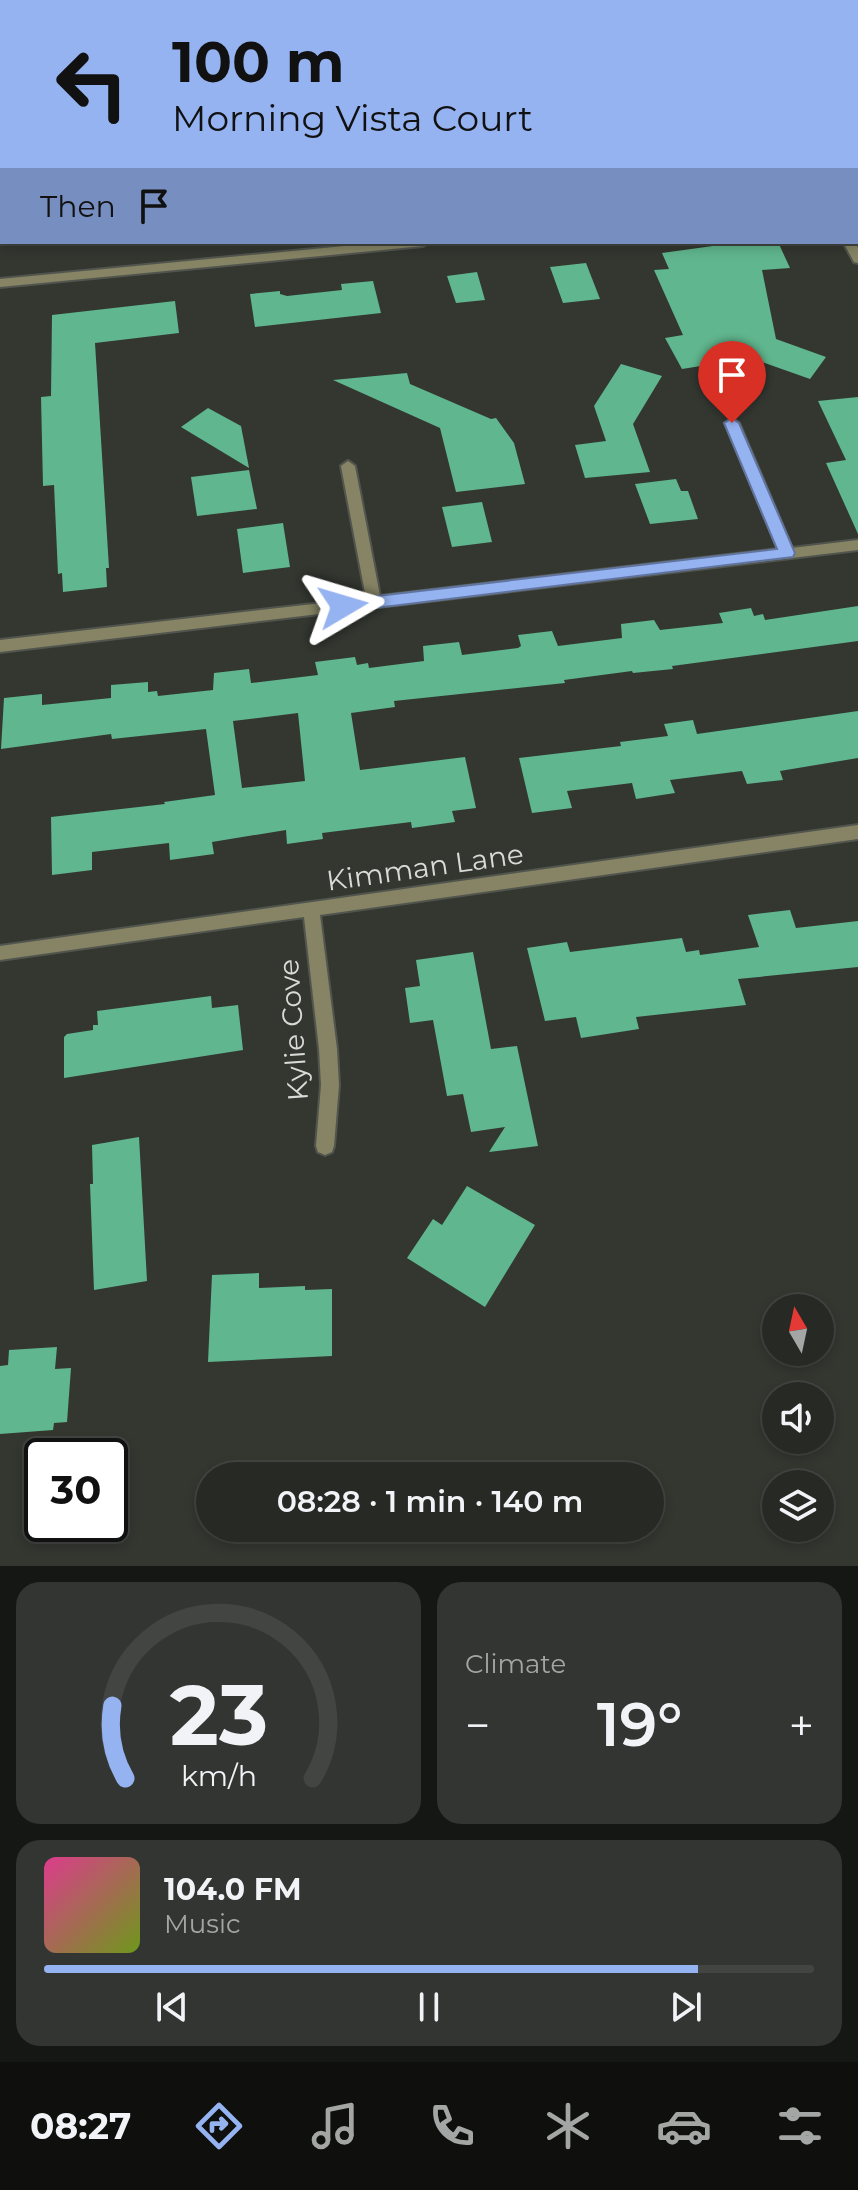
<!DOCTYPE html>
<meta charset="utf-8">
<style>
body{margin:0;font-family:Montserrat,sans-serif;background:#323531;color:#f1f3f6;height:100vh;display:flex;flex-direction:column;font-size:30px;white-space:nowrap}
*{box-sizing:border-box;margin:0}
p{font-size:26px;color:#a4a6a6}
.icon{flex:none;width:44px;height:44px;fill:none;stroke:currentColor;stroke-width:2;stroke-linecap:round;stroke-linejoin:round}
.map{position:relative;height:1566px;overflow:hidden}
.side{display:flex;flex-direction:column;gap:16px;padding:16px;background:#151714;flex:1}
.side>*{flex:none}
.hud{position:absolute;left:0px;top:0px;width:858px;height:244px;box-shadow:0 4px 12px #0003,0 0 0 2px #424541;background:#95b2f1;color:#111;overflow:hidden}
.needle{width:52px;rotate:351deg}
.fabs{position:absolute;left:762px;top:1294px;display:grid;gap:16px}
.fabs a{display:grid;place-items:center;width:72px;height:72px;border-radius:50%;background:#262924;box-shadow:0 4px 12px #0003,0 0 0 2px #424541;font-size:40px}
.speed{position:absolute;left:24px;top:1438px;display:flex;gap:16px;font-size:40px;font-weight:700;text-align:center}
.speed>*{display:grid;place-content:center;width:104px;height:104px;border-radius:50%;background:#262924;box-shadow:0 4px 12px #0003,0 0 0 2px #424541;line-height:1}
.speed .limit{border:4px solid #111;border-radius:12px;background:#fff;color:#111}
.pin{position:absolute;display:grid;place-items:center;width:68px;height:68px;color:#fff;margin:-82px -34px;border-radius:50% 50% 50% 0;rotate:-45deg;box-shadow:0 0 8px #0007}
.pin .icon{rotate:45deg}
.me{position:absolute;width:88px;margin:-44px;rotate:83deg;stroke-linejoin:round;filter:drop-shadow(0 0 6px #0008)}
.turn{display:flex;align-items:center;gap:28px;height:168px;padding:0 40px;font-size:36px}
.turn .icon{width:104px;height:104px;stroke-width:2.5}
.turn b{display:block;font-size:56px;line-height:68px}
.then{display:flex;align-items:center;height:76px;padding:0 40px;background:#0003;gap:16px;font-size:30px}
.big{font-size:60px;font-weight:600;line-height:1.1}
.side .card{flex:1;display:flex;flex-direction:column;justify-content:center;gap:12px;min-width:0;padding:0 28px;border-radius:24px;background:#323531}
.side .dial{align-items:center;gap:0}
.dial svg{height:208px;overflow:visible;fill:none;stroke:#424541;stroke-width:7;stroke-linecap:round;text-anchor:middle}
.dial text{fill:#f1f3f6;stroke:none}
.song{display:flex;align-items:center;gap:24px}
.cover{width:96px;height:96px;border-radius:12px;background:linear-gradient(135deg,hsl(330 70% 55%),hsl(80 70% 35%))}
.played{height:8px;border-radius:4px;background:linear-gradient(90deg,#95b2f1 85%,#424541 85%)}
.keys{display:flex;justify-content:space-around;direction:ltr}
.heat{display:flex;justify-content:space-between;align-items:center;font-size:44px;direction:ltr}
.side .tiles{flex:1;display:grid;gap:16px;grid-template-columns:1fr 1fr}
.card:last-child{grid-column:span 2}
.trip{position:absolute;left:196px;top:1462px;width:468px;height:80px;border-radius:40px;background:#262924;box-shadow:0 4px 12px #0003,0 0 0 2px #424541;font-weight:600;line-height:80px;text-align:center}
.tab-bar{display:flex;height:128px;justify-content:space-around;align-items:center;background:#0f100e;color:#a4a6a6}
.tab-bar .icon{width:56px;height:56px}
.tab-bar .current{color:#95b2f1}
.tab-bar b{font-size:36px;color:#f1f3f6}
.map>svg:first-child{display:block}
</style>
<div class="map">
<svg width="858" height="1566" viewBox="0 0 858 1566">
<rect width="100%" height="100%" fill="#333730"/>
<g fill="#60b68e" fill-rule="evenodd">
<path d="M742,242H778L790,268L762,270L776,339L826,357L810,379L751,358L682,369L665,338L683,335L654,270L669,269L662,253Z"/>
<path d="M586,263L600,299L563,303L550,267Z"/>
<path d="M477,272L485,300L456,303L447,276Z"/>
<path d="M373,281L381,313L255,327L250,294L280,291V294L287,296L342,290L341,284Z"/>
<path d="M175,301L179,333L95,343L109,568H106L107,587L63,592L62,573L58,574L54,485L43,486L41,397L51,396L52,315Z"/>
<path d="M621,364L662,376L633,424L650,472L585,478L575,445L606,441L594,406Z"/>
<path d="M407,373L410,384L491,419L496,418L514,443L525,484L456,492L440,428L333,380Z"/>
<path d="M858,397V534L826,463L846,460L818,401Z"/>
<path d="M208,408L241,426L249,468L181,427Z"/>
<path d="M249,470L257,509L197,516L191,477Z"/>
<path d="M676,479L681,491H688L698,519L650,524L635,484Z"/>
<path d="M482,502L492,542L452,547L442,507Z"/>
<path d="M283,523L290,567L243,573L237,529Z"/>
<path d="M858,606V641L672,666L673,669L633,673L632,671L564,680L565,683L394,701L395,707L351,713L360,770L465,757L476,808L452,811L455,822L412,828L411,822L322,833L323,839L287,844L286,830L212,842L214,854L170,860L169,843L92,852V870L52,875L51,817L165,804L164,802L215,795L206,729L112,739L111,734L1,749L4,698L42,694V705L111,698V685L148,682V692L157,691L158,696L213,690L214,673L249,669L251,683L318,675L315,662L355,657L357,665L368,663L369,668L424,661L423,646L459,642L462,655L518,648L521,646L518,635L552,631L558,646L622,638L621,624L654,620L660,630L723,623L719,613L751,608L754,616L763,614L765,620ZM298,713L305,781L242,788L233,721Z"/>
<path d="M858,711V758L780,771L783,780L747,784L742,771L670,780L675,793L636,799L632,783L567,791L572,808L532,813L519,758L621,746L620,742L668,736L664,724L693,720L697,734Z"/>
<path d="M790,910L796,928L858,921V967L738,979L746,1005L636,1017L639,1029L581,1038L576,1017L545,1021L527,948L567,942L570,952L682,938L686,952L699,950L700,955L759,947L748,915Z"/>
<path d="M473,952L491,1049L517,1046L538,1146L489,1152L505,1127L471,1132L463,1094L447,1096L433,1020L410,1023L405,988L420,986L416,960Z"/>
<path d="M211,996L212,1008L238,1005L243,1050L64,1078V1037L67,1034L93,1030V1025H98L97,1011Z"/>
<path d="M139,1137L147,1281L94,1290L90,1184H93L92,1145Z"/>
<path d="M467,1186L535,1225L485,1307L407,1258L433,1219L442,1225Z"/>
<path d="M259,1273V1288L305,1286V1290L332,1289V1356L208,1362L212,1275Z"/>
<path d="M57,1347L55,1369L71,1368L67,1422L54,1423L53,1430L0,1434V1366L8,1365L9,1350Z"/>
</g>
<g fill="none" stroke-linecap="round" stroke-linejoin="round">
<defs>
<g id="minor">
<rect x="234" y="0" width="10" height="2"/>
<rect x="0" y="66" width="2" height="6"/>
<path d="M386,242H429L423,246L0,287V279Z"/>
<path d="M843,242H855L858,248V263L854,262Z"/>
<path d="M732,419L739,423L792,548L858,540V550L0,652V640L366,598L341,466L348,461L355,466L380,596L778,549L725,423Z"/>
<path d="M858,825V839L320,915L337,1049L339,1085L334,1146L332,1152L325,1155L318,1152L316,1146L321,1085L319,1049L304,917L0,960V946Z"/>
</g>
</defs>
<use href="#minor" stroke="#51554e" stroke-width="4"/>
<use href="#minor" fill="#868464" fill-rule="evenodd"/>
</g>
<path fill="#95b2f1" stroke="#61749d" stroke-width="2" d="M732,418L739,423L795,553L793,557L343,612L335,606L343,600L777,549L724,423Z"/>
<g text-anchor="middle" stroke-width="8" stroke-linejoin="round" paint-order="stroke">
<g font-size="28" fill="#d8dbd7" stroke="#333730">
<text transform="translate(425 867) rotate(-8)" y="10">Kimman Lane</text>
<text transform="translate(293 1030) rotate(-94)" y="10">Kylie Cove</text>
</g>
</g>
</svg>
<div class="fabs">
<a><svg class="needle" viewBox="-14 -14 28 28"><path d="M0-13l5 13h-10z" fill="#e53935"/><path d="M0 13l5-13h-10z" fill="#a4a6a6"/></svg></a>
<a><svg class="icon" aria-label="sound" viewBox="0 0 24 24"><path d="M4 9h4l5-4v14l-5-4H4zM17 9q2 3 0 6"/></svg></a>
<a><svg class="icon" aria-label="layers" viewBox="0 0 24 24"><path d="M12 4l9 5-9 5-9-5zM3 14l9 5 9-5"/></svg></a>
</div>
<div class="speed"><div class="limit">30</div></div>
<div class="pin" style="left:732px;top:423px;background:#d93025"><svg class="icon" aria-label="arrive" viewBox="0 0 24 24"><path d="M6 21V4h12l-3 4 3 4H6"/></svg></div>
<svg class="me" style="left:343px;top:606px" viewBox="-20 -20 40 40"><path d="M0-17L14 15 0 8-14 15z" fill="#95b2f1" stroke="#fff" stroke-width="4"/></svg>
<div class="trip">08:28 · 1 min · 140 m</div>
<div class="hud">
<div class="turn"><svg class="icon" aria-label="left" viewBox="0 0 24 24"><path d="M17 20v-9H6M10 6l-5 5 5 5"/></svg><div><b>100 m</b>Morning Vista Court</div></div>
<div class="then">Then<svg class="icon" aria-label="arrive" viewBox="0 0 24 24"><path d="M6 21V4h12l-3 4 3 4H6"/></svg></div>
</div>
</div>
<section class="side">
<div class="tiles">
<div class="card dial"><svg viewBox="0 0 100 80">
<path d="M14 69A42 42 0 1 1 86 69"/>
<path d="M14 69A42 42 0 0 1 9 41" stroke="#95b2f1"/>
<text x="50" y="56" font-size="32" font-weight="700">23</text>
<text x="50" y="72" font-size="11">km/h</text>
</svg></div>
<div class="card"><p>Climate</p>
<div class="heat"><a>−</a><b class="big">19°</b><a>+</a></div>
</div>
<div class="card">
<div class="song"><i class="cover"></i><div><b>104.0 FM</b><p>Music</p></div></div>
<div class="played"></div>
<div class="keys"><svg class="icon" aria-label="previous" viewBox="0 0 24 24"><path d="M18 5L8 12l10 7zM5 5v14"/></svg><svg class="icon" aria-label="pause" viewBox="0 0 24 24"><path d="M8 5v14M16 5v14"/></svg><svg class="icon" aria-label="next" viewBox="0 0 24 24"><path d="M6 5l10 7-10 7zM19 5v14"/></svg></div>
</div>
</div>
</section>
<nav class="tab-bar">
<b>08:27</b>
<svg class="icon current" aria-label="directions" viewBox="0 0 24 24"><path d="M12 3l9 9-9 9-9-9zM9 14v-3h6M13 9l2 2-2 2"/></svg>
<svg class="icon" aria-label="music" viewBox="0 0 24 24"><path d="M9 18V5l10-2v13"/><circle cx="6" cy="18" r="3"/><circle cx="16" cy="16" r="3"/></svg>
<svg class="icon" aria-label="phone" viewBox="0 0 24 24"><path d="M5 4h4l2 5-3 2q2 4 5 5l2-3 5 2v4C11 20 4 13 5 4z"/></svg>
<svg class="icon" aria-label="climate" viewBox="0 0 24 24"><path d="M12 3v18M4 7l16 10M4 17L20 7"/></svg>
<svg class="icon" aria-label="car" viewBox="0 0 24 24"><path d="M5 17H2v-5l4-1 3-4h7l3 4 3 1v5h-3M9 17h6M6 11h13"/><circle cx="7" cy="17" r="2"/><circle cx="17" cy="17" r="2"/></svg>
<svg class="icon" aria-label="filters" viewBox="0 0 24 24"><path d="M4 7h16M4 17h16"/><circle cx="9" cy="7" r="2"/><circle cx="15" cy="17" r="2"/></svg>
</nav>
